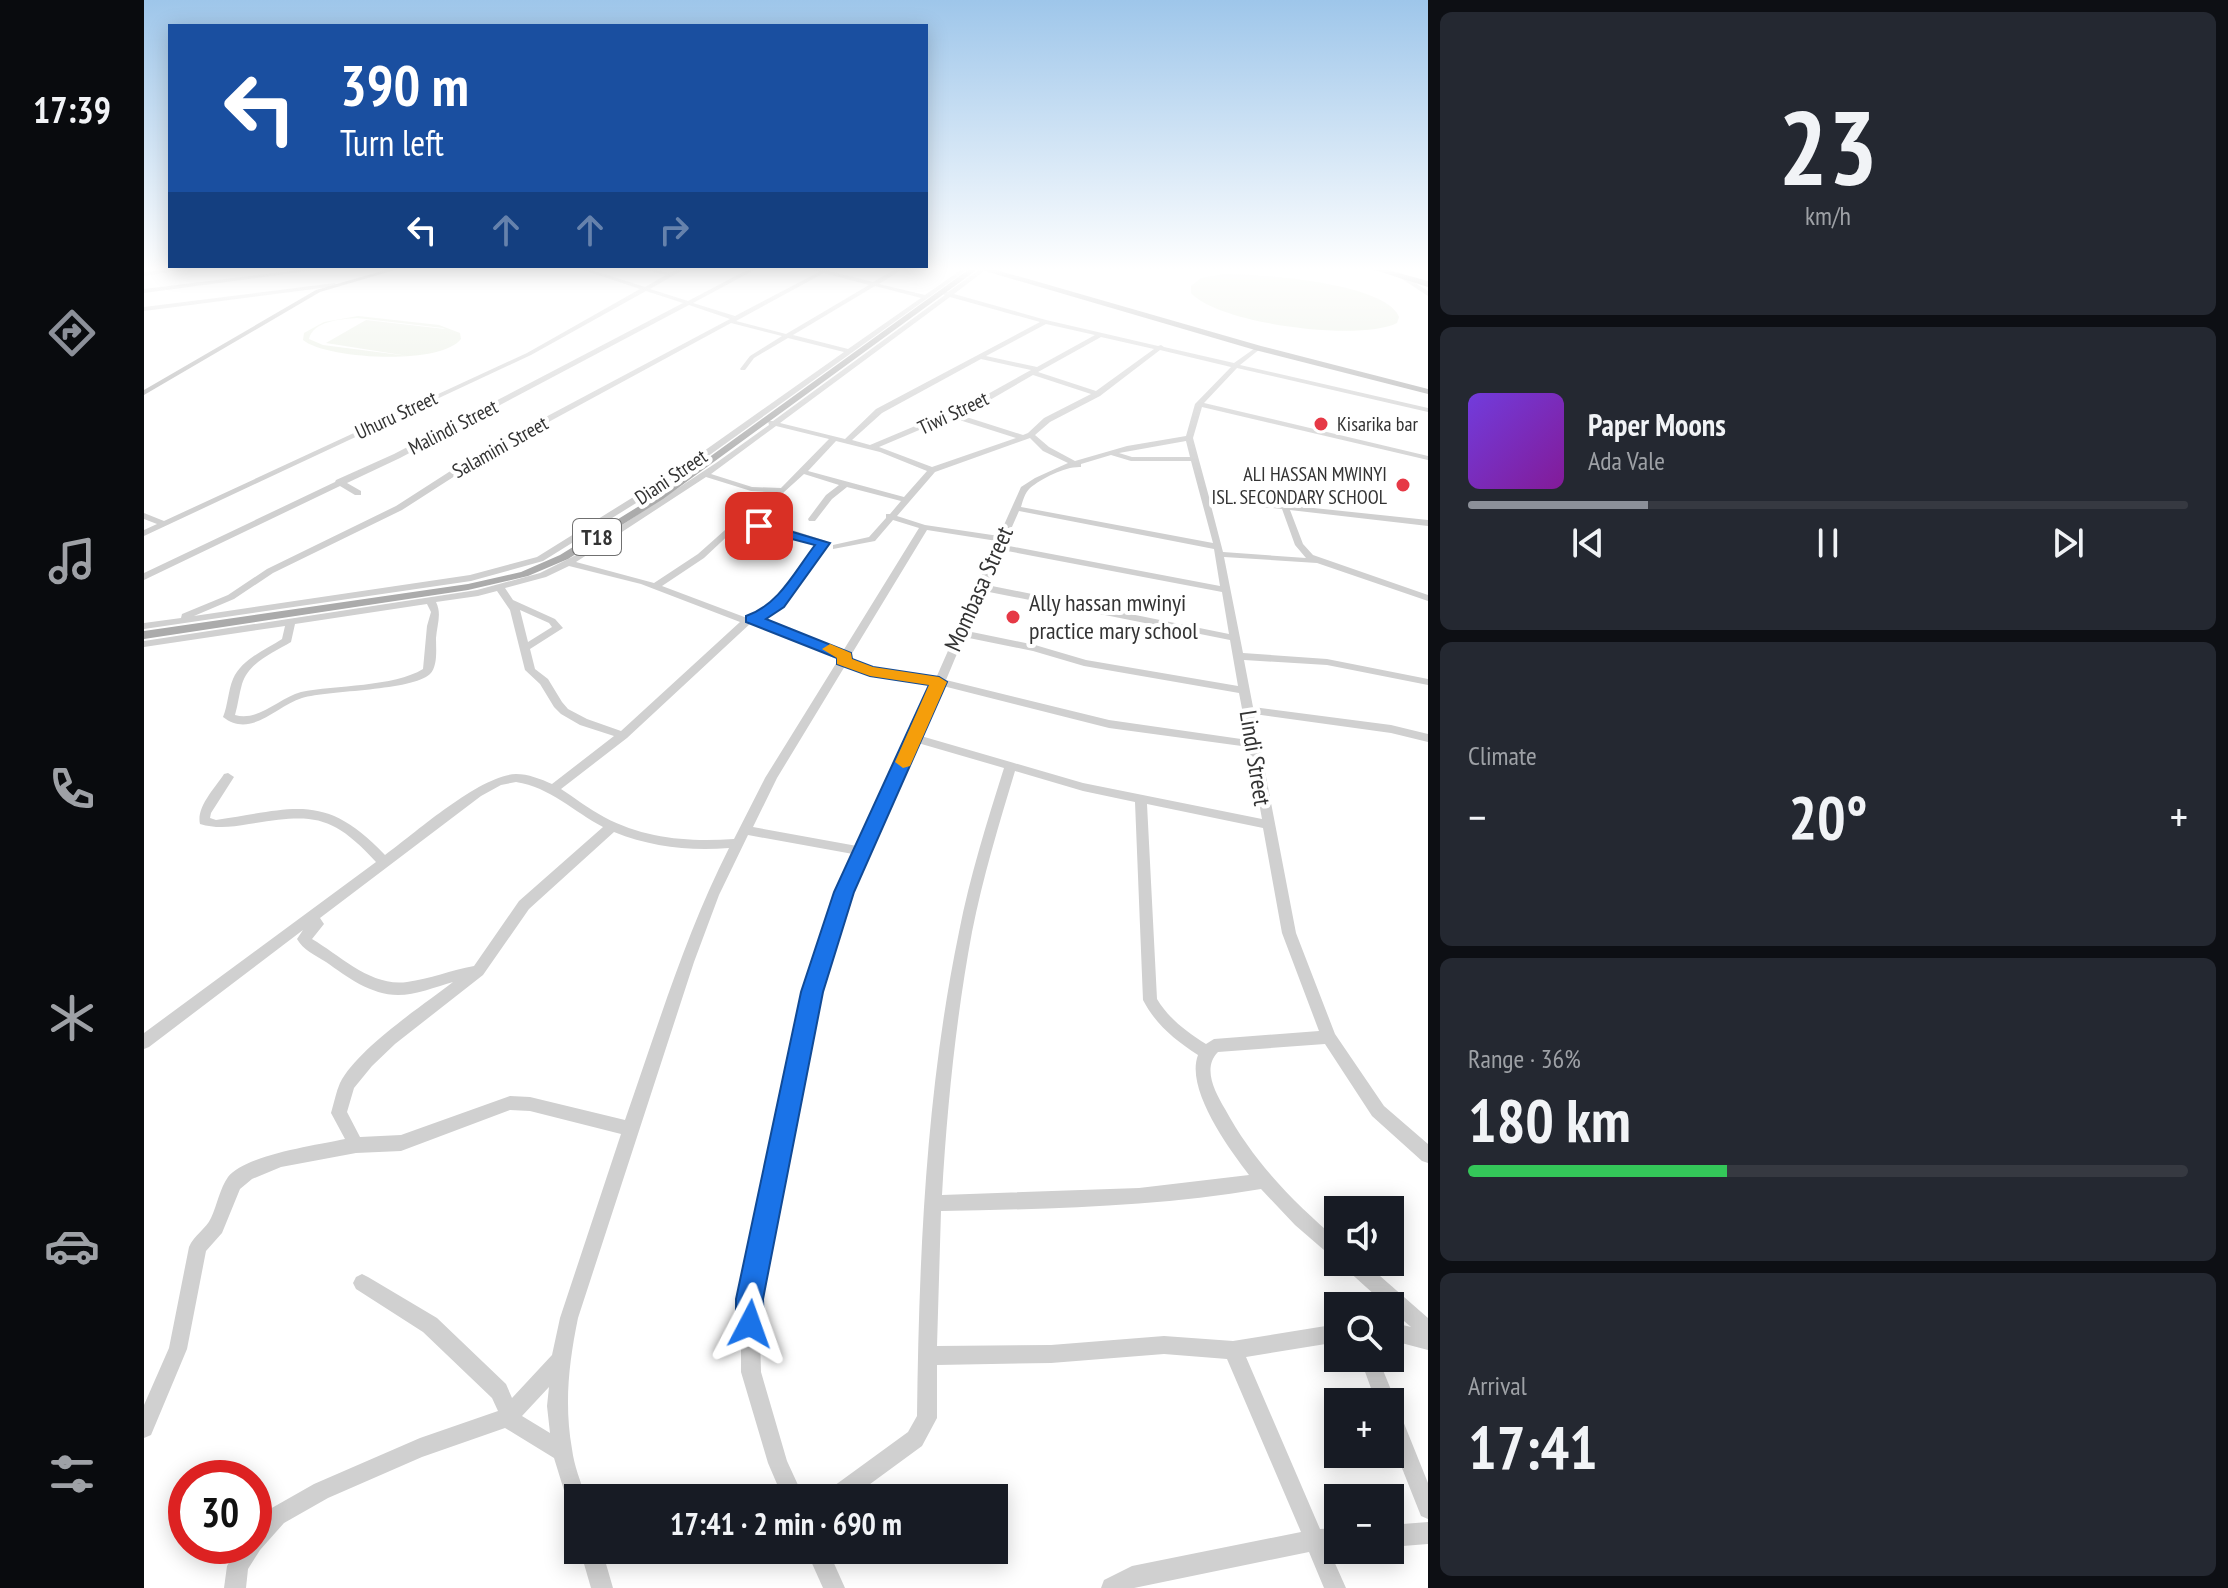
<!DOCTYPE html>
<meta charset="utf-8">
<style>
body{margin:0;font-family:"PT Sans Narrow",sans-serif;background:#242831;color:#f1f3f6;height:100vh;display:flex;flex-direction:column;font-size:30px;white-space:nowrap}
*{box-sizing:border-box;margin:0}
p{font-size:26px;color:#9ea1a6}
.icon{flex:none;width:44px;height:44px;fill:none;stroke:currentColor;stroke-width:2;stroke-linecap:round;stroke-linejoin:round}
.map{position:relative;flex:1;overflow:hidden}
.details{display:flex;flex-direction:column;gap:12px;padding:12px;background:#0d0f14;width:800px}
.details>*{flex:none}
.top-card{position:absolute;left:24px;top:24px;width:760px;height:244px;border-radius:0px;box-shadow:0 4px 20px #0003;background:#1a4fa0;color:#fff;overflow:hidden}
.fabs{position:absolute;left:1180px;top:1196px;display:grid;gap:16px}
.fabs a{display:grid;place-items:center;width:80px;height:80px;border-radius:0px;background:#171b24;box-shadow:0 4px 20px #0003;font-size:40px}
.speed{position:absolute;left:24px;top:1460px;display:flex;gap:16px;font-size:40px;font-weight:700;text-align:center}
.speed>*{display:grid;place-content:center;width:104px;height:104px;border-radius:50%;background:#171b24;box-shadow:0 4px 20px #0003;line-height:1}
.speed .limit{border:12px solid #d22;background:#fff;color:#111}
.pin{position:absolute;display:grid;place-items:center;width:68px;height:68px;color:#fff;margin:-34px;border-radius:16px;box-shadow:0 4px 12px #0006}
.me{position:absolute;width:88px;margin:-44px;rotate:4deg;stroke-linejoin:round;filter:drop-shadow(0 0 6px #0008)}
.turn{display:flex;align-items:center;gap:28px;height:168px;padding:0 40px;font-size:36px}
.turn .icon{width:104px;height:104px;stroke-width:2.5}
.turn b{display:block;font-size:56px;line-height:68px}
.lanes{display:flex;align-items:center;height:76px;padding:0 40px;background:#0003;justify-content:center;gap:40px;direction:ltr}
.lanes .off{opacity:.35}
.big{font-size:60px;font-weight:600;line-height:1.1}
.details .widget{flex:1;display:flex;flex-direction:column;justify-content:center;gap:12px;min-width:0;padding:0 28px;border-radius:12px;background:#242831}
.details .dial{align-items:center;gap:0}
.dial b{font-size:104px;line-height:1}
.song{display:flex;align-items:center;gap:24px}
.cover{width:96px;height:96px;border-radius:12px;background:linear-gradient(135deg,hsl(260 70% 55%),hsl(290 70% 35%))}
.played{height:8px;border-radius:4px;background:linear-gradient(90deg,#8c9099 25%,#363941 25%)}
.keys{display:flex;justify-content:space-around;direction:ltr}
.heat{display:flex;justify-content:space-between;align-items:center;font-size:44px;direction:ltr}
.charge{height:12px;border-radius:6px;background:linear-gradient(90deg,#34c759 36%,#363941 0)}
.trip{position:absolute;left:420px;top:1484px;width:444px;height:80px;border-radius:0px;background:#171b24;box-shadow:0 4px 20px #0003;font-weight:600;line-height:80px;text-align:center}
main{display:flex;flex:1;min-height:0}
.menu{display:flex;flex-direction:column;width:144px;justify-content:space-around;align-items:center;background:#090b0e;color:#9ea1a6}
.menu .icon{width:56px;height:56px}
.menu .active{color:#8c9099}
.menu b{font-size:36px;color:#f1f3f6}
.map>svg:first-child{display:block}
</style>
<main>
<nav class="menu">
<b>17:39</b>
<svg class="icon active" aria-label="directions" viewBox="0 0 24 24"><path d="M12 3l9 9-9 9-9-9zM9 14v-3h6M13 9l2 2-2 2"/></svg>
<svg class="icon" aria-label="music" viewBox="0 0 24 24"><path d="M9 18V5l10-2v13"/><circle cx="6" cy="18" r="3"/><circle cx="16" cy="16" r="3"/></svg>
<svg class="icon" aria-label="phone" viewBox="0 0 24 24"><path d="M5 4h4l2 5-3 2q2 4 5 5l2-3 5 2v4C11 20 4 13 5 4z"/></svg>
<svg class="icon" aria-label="climate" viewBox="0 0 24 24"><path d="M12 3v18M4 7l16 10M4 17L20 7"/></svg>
<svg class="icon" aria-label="car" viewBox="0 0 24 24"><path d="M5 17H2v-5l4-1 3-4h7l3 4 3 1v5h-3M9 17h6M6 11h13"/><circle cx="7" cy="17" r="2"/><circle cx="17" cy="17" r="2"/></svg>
<svg class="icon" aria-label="filters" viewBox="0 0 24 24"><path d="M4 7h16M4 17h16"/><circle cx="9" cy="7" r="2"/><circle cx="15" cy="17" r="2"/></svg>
</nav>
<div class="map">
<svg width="1284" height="1588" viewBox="0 0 1284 1588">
<rect width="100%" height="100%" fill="#fff"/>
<g fill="#e6ecdf" fill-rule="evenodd">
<path d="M1079,274C1114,274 1240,282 1255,317L1253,323C1215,342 1075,324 1047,293V286L1057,278Z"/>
<path d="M214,316L295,325L316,333L317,339C296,366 182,359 159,340L160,333L180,322ZM213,318L299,328L301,329L222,320L182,343L264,356L179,345L165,339C169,321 197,319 213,318Z"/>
</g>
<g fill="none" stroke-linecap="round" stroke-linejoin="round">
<g fill="#d0d0d0" fill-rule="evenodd">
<path d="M44,267H58L0,276V272Z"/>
<path d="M179,267H194L0,293V289Z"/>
<path d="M430,267H438L501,287L522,275L488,267H498L526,273L537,267H544L506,289L544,301L609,267H616L549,303L591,316L675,272L659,267L679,270L691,267L685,271L729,282L755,267H762L735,284L781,295L821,267H827L542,472L399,561L327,581L0,629V623L37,618L38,614L84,595L123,569L252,506L336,452L586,319L545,305L256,458L203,483L217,491V495H211L196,486L0,580V573L191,482L192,480L250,454L539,303L502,291L387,355L0,536V530L13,524L0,519V513L20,521L383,353L496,289ZM680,273L725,285L642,334L592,321ZM731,286L777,298L704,349L649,335ZM587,323L638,336L606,356L596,369L597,370H601L610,358L644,338L700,352L536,468L393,557L326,575L50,616L90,599L129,573L258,510L342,456Z"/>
<path d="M839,267L844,268L810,294L902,320L1014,346L1017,345L1020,347L1090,363L1114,346L1116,347V349L1096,365L1284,408V412L1093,368L1060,403L1284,456V460L1058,407L1049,438L1065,497L1284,520V526L1146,510L1159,544L1169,555L1284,595V601L1173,563L1080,557L1099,653L1183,659L1284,679V685L1183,665L1100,660L1109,707L1247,725L1284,734V742L1247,733L1110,714L1152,933L1191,1034L1240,1106L1284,1144V1163L1278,1161L1228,1116L1181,1044L1074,1052C1058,1068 1071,1092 1081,1109C1109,1161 1149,1202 1194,1240V1260L1188,1257L1151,1225L1117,1189C1011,1207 905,1209 797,1211L793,1346L907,1345L1020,1336L1089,1341L1194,1324V1342L1102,1357L1176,1529L1194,1528V1550H1185L1202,1588H1180L1165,1552L990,1588H957L960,1580L988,1566L1157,1532L1083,1359L1020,1354L907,1363L793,1365V1418L778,1446L707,1498H680L683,1491L764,1432L773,1416C775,1255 782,1091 815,932C826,876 843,822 860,768L774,743L723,851L707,892L675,992L615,1299L617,1372L643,1461L660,1498H639L624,1463L597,1372V1299L661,992L693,892L709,854L604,835L575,895L550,962L434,1318C425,1362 420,1404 428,1449C430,1466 437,1482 442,1498H434V1516L427,1513L410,1458L361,1428L278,1457L184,1498L140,1523L116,1550L104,1569L102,1588H80L83,1566L95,1546H110V1526L126,1509L170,1484L276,1438L354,1411L348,1398L279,1332L212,1289L209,1283L212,1277L218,1274L224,1277L293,1318L362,1384L368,1398L408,1355L416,1318L477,1134L386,1111L366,1110L257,1151L212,1153L137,1167L108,1179L96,1189L78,1233L62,1251L43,1349L7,1435L0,1438V1405L25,1348L45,1247C50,1235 62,1229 67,1218C73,1205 76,1188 84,1177C101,1155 173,1145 201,1139L187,1113C190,1103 192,1092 196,1083C213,1049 278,1006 309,982C291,987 272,995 254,995C227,995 203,977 182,962C171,955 159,950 153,939L159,930L5,1047L0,1049V1033L232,862C187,813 168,814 105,824C87,827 73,829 56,824C52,807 71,788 80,774L84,773L90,777L67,813L66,818L72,820C149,809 181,791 241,855C271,833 336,775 372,774C384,774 397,779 408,784L470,736L436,725L417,714L410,707L396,684L381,670L366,610L353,591L334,596L292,602C298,614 293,625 292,638C292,649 294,666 286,674C268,691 186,690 158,698C132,706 107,739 79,717C84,705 84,691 89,679C98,659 121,650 138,639L141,626L0,647V641L333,590L396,573L434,554L572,463L625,425L624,421H629L801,295L798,294V292H804ZM806,297L896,322L732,409L701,439L636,423ZM902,324L951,335L893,367L842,356ZM957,337L1010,349L952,391L894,372ZM1016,350L1087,367L1051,404L1042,436L983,446L931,461L905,447L891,435L906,422L956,396ZM837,359L887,370L833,400L726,445L708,440L738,413ZM889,375L947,394L900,418L884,433L879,435L813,414L839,404ZM806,417L872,438L788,467L735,447ZM632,426L685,439L637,488L608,487L567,474ZM886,438L899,451L924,463L891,478L877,487L855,536L781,525L753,516L791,472ZM692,441L736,452L783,471L760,497L664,471ZM1042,441L1046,457H988L975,453ZM967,455L987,461H1047L1069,543L877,507C879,500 881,493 886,488C898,478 922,466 937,467V464ZM660,474L695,485L682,495L664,519L665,521H671L688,499L703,487L757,501L746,514H742V518L725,537L689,545V549L731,541L749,520L775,528L699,651L616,619L632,612L660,580L683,543L682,541L645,529L590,522L554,554L510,583L432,562L562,477L607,491L639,493ZM1066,502L1138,509L1151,545L1162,558L1079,552ZM875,511L1070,549L1076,586L860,545ZM592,528L644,534L674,544L653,576L626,608L603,618L518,586L560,558ZM783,530L853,541L849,546L850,548L813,630L810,633L811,635L792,678L728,668L704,660ZM858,550L1078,592L1085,634L843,585ZM425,566L497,584L596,622L477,731L443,719L424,709L418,702L404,679L391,669L386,649L419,628L411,619L369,600L361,588L402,577ZM840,591L1086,640L1094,686L942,660L891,645L823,631ZM283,604L287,612L283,626L279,669C250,687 191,685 157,692C135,698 114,722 91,715C94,705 95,694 98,684C105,662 129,653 147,642L151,624ZM376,610L405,623L408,627L384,642ZM608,622L696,657L621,778L590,839C545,842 501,839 460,817C445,809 431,798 417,789L483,738ZM820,637L889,651L940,666L1095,693L1104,740L965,720L802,680ZM701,666L726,674L789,684L713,846L609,827L633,778ZM799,686L965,728L1105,747L1118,819L939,783L777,736ZM871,771L939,791L991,802L999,1000C1012,1025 1031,1040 1054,1055C1041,1089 1085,1149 1105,1175L995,1188L798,1195C803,1107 812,1018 828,932C839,877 855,824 871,771ZM372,782C406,787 430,812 459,827L375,901L330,966C307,970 286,979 263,982C227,987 197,956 168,939L180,924L176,918L337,796L357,785ZM1003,804L1119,828L1138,933L1175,1031L1070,1039L1062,1044C1043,1032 1025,1019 1013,999ZM470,832C507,847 545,851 585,848C541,935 513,1029 481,1120L386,1097L366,1096L257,1135L216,1137L203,1112L210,1088L228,1066L251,1044L339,975L385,909ZM405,1387L403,1406L406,1433L378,1416Z"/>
<path d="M1257,274L1284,291V296L1255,277Z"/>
<path d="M191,283L193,286L0,311V307Z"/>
<path d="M1198,1262H1220L1284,1318V1350L1246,1340V1322L1267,1327L1246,1309V1306H1243L1201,1268Z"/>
<path d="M1216,1358H1234L1252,1402L1250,1405L1253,1406L1284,1483V1519L1277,1516L1246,1438V1402H1232Z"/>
<path d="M1284,1522V1544L1246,1547V1525Z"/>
<path d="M436,1550H458L469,1588H447Z"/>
<path d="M662,1550H684L701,1588H679Z"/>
</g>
<g fill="#ababab" fill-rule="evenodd">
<path d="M252,267H261L176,292L0,395V390L172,290Z"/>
<path d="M828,267H842L1117,346L1284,389V394L1111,350L834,269L519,499L424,559L384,576L324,590L0,639V631L324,584L377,572L416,555L513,495Z"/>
</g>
<path fill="#9a9a9a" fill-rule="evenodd" d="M1221,267H1233L1284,281V287Z"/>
</g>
<linearGradient id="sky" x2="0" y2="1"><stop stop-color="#9ec6ea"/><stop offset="0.55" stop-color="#fff"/><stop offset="1" stop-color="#fff" stop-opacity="0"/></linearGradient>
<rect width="1284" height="489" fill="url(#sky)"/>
<path fill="#1a73e8" stroke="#114b97" stroke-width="2" d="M615,522L686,543L640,607L622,619L707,653L708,659L729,667L795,677L803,682L710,892L679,992L619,1299L620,1324L616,1333L606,1338L596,1333L592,1324V1299L657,992L690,892L785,685L726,676L693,664V658L602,622V616C635,605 651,571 671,545L610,529V524Z"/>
<path fill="#f59e0b" d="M686,644L707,653L708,659L729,667L795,677L803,682L766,766L759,768L751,762L785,685L726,676L693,664V658L678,649Z"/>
<g fill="#e63946" stroke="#fff" stroke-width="3">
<circle cx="1177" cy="424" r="8"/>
<circle cx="1259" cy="485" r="8"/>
<circle cx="869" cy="617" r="8"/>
</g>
<g text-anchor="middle" stroke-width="8" stroke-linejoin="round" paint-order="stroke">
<g font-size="20" fill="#333" stroke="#fff">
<text transform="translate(809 413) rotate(-25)" y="7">Tiwi Street</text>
<text transform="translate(252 415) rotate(-25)" y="7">Uhuru Street</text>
<text transform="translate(309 427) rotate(-27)" y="7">Malindi Street</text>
<text transform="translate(356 447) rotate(-29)" y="7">Salamini Street</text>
<text transform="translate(527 477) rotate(-34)" y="7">Diani Street</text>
</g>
<g font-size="20" fill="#333" stroke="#fff" text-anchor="start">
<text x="1193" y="431">Kisarika bar</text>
<text x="1243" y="481" text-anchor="end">ALI HASSAN MWINYI<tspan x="1243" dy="23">ISL. SECONDARY SCHOOL</tspan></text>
</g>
<rect fill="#fff" stroke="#707070" stroke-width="2" x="429" y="519" width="48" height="36" rx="6"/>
<g font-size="22" font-weight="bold" fill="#333">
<text x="453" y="545">T18</text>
</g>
<g font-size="24" fill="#333" stroke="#fff">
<text transform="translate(835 589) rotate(-66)" y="8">Mombasa Street</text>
<text transform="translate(1111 758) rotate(81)" y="8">Lindi Street</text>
</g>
<g font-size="24" fill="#333" stroke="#fff" text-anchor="start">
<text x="885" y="611">Ally hassan mwinyi<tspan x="885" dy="28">practice mary school</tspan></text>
</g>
</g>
</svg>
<div class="fabs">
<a><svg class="icon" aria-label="sound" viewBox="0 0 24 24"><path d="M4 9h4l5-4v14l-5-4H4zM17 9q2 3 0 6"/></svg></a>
<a><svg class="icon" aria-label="search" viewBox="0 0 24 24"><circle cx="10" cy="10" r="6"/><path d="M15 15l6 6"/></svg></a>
<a>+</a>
<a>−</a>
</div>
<div class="speed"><div class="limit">30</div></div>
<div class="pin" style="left:615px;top:526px;background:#d93025"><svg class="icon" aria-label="arrive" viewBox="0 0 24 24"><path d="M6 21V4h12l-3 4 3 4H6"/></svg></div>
<svg class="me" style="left:606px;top:1324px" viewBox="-20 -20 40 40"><path d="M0-17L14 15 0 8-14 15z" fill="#1a73e8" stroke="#fff" stroke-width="4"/></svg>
<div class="trip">17:41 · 2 min · 690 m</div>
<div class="top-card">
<div class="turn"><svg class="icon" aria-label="left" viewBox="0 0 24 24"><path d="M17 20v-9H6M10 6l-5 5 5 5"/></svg><div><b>390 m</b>Turn left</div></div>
<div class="lanes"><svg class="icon" aria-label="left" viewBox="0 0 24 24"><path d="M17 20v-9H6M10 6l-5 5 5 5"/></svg><svg class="icon off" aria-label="ahead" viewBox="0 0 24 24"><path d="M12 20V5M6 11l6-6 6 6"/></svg><svg class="icon off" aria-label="ahead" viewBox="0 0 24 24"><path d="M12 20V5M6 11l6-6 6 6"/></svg><svg class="icon off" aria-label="right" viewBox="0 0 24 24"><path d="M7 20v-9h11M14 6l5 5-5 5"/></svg></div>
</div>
</div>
<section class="details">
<div class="widget dial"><b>23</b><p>km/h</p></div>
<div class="widget">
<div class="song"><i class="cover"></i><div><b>Paper Moons</b><p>Ada Vale</p></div></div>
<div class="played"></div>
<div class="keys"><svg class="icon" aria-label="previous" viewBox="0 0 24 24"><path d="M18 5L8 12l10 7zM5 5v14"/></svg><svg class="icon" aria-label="pause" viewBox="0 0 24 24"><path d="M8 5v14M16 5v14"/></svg><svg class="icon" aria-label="next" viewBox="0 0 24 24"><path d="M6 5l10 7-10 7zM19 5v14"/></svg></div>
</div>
<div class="widget"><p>Climate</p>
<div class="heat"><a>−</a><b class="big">20°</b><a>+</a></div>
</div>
<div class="widget"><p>Range · 36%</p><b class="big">180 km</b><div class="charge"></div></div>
<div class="widget"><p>Arrival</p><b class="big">17:41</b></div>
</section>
</main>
